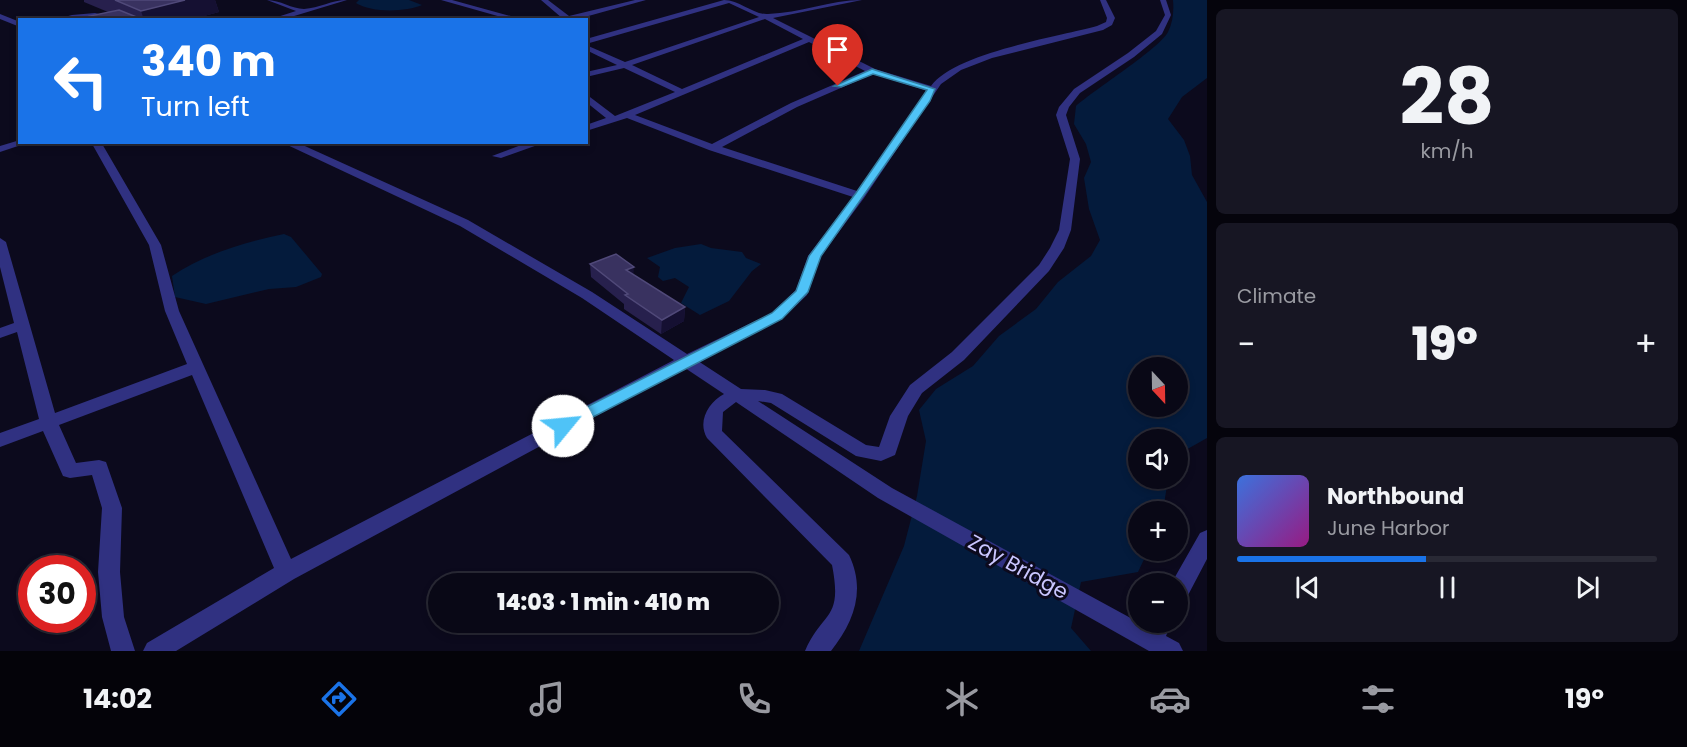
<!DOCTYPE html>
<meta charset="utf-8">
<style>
body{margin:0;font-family:Poppins,sans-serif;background:#171623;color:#f1f3f6;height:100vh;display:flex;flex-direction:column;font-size:22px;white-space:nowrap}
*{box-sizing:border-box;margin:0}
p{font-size:20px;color:#999aa1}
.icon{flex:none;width:33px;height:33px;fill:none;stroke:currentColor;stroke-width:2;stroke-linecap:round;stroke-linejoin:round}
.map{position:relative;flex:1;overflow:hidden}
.panel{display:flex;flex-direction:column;gap:9px;padding:9px;background:#05040c;width:480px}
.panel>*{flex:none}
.hud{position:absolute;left:18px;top:18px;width:570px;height:126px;border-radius:0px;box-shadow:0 3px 9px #0003,0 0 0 2px #292935;background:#1a73e8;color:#fff;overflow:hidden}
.needle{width:39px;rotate:158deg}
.fabs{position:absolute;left:1128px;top:357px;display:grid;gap:12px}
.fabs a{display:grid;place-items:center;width:60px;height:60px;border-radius:50%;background:#090816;box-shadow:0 3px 9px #0003,0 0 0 2px #292935;font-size:30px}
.speed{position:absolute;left:18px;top:555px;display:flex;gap:12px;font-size:30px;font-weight:700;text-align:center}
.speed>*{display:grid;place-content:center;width:78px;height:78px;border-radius:50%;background:#090816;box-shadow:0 3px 9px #0003,0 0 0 2px #292935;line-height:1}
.speed .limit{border:9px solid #d22;background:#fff;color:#111}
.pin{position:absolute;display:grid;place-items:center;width:51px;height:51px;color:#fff;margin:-62px -26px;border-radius:50% 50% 50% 0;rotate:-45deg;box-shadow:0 0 6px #0007}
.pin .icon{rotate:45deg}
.me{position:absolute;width:66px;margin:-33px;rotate:62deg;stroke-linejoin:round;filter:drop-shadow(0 0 4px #0008)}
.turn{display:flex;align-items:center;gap:21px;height:126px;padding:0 24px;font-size:27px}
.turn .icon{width:78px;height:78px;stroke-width:2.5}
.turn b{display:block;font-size:42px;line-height:51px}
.big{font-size:45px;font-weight:800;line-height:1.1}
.panel .card{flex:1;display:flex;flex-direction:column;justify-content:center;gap:9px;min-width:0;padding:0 21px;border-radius:9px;background:#171623}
.panel .dial{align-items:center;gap:0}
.dial b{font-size:78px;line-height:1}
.song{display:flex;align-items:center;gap:18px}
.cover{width:72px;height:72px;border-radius:9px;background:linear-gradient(135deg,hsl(220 70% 55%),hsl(310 70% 35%))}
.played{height:6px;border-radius:3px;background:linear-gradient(90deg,#1a73e8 45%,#292935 45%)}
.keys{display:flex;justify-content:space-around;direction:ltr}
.heat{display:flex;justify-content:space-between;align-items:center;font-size:33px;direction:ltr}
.trip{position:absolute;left:428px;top:573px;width:351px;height:60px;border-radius:30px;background:#090816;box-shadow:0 3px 9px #0003,0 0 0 2px #292935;font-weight:800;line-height:60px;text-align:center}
.menu{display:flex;height:96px;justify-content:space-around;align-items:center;background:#040309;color:#999aa1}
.menu .icon{width:42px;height:42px}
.menu .selected{color:#1a73e8}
.menu b{font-size:27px;color:#f1f3f6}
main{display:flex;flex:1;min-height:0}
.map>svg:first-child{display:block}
</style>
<main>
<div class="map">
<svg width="1207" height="651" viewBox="0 0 1207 651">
<rect width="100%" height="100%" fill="#0c0a1d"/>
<g fill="#041b3c" fill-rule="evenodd">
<path d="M359,0H409L422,5C406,12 371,13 356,3Z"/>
<path d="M1173,0H1207V78L1182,97L1168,119L1184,140L1190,156L1192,175L1207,202V438L1184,451L1178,462V440H1138V478L1168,479L1163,511L1138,512V550L1148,551L1138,572L1081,582L1071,628L1091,651H859L904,546L917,496L926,441L919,410L936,389L973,366L999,336L1036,309L1058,282L1091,256L1100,240L1089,209L1084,178L1091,162L1086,144L1074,124L1076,106C1095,89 1159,49 1168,32C1173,22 1174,11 1173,0ZM1138,368H1178V406H1138Z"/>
<path d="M284,234L291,237L322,274L321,277L296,287L269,289L206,304L175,297L172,276C204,254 246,242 284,234Z"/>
<path d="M701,244L711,248L742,252L746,258L761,264L752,271L729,301L700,315L681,303L689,287L675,278L663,281L658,277L660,267L647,258L675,248Z"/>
</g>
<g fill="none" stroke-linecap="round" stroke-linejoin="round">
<g fill="#303181" fill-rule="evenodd">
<path d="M267,0C280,0 292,9 304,9C319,8 332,0 347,0L281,20H268L296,11Z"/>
<path d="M441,0H452L525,20H512Z"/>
<path d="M541,0H548L569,16L635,0H646L574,20H560L562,18Z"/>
<path d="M724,0C740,0 753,15 768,14C800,13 830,0 862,0L773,18L875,69L931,86C954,53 1057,37 1097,26L1106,22L1107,18L1100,0H1106L1115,18L1112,25L1103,30L992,58L961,70L941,84L864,198L821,256L807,295L782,319L698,361L741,389L765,390L782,394L866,445L879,447L890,416L910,385L952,352L1039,265L1050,248L1059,230L1070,159L1056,115L1059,107L1074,89L1128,53L1156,31L1165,15L1160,0H1166L1171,15L1162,34L1134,57L1080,93L1069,107L1066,115L1080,159L1071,230L1064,248L1049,271L964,360L922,393L908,416L895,455L881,461L856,456L771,403L758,401L892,488L1138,622L1147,625L1148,622H1172L1166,636L1179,643L1183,651H1149L878,498L736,402L723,412L722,431L849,555C866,590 854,622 831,651H805C823,610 843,621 832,565L707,438C697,421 709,402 724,394L685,368L294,579L176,651H143L147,643L274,568L192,375L59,425L76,463L99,460L106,462L122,508L120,572L124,617L135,651H111L102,617L98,572L102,508L92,475L70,478L63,476L43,431L0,447V433L39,419L17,332L0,338V328L14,323L0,267V238L6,242L55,413L187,364L165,311L149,245L91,142H101L161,245L179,311L291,559L674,360L582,298L460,226L281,142H296L468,220L592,292L687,354L772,313L796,290L808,256L853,197L709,150L627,118L586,131V125L606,118L586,102V94L615,116L675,92L624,68L586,77V72L617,65L586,50V45L625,62L759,17L729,3L586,44V39ZM765,19L803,39L682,89L632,65ZM809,42L865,71L791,103L712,144L635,115ZM873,74L928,91L857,191L722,147L797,107Z"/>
<path d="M95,13L121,20L95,17L53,20L72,15Z"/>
<path d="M0,14L20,22V27L0,19Z"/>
<path d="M20,140V142H30L0,152V146Z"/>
<path d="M529,142H546L501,158L492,156Z"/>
<path d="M1207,530V559L1186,599L1178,602V584H1171L1200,533Z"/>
</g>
</g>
<g fill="#27204d">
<path d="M84,0H215L219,12L189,20H91L90,16L108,12L84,2Z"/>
<path d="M590,264L633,275L685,307L684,321L661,334L624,309V304L591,277Z"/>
</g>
<g fill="#151032">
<path d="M185,0H215L219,12L189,20H144L141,11Z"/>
<path d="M634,267L633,280L626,270Z"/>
<path d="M685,307L684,321L661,334L662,320Z"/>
</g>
<g fill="#393260" stroke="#504979" stroke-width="1.5">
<path d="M115,0H185L141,11Z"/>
<path d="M119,10L144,20H98L90,16Z"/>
<path d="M616,254L634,267L626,270L685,307L662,320L625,295L628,294L590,264Z"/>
</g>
<path fill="#4fc3f7" stroke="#337fa1" stroke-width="1.5" d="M872,69L935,89L930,101L821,256L808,292L782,319L568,430H557L555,426L557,422L772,313L796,291L809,256L856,193L927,90L873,74L841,87L834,86Z"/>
<g text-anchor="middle" stroke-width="6" stroke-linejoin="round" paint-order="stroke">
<g font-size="21" fill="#cac6ff" stroke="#0c0a1d">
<text transform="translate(1018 567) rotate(29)" y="7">Zay Bridge</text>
</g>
</g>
</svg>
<div class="fabs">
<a><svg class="needle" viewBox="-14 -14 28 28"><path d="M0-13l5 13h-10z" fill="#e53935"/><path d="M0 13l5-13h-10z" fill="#999aa1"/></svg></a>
<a><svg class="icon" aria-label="sound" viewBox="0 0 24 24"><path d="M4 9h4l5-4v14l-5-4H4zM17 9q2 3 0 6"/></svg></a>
<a>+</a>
<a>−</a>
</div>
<div class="speed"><div class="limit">30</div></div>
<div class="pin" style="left:838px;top:86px;background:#d93025"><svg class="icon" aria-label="arrive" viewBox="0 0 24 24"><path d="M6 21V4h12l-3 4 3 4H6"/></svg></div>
<svg class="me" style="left:563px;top:426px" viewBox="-20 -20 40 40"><circle r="19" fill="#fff"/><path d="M0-13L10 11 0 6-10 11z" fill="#4fc3f7"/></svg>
<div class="trip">14:03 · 1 min · 410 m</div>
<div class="hud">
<div class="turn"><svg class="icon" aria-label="left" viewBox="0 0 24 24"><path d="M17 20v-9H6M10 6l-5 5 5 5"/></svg><div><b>340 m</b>Turn left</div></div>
</div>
</div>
<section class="panel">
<div class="card dial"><b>28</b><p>km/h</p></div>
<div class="card"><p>Climate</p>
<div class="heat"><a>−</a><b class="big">19°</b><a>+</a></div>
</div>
<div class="card">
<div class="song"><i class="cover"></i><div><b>Northbound</b><p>June Harbor</p></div></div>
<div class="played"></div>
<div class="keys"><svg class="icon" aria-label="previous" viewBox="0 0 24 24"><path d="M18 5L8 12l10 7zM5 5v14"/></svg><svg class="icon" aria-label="pause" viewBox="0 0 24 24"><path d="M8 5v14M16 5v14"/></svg><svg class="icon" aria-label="next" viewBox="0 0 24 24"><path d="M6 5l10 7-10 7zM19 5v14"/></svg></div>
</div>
</section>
</main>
<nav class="menu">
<b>14:02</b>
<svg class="icon selected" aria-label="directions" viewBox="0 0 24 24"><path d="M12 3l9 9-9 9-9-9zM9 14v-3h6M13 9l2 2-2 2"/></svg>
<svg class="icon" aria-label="music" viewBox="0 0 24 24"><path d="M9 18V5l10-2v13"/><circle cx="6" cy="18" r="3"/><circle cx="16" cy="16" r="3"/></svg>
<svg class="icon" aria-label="phone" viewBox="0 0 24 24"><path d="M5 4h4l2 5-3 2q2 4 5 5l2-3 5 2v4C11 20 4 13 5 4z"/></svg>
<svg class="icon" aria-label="climate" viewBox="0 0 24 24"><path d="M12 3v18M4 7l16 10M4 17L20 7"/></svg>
<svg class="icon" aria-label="car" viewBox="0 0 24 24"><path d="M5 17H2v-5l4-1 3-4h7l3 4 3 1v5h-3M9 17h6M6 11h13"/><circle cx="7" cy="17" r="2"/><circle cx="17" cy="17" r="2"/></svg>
<svg class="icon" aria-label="filters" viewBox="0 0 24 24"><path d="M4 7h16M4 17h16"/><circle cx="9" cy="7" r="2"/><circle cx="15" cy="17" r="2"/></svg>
<b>19°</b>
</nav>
